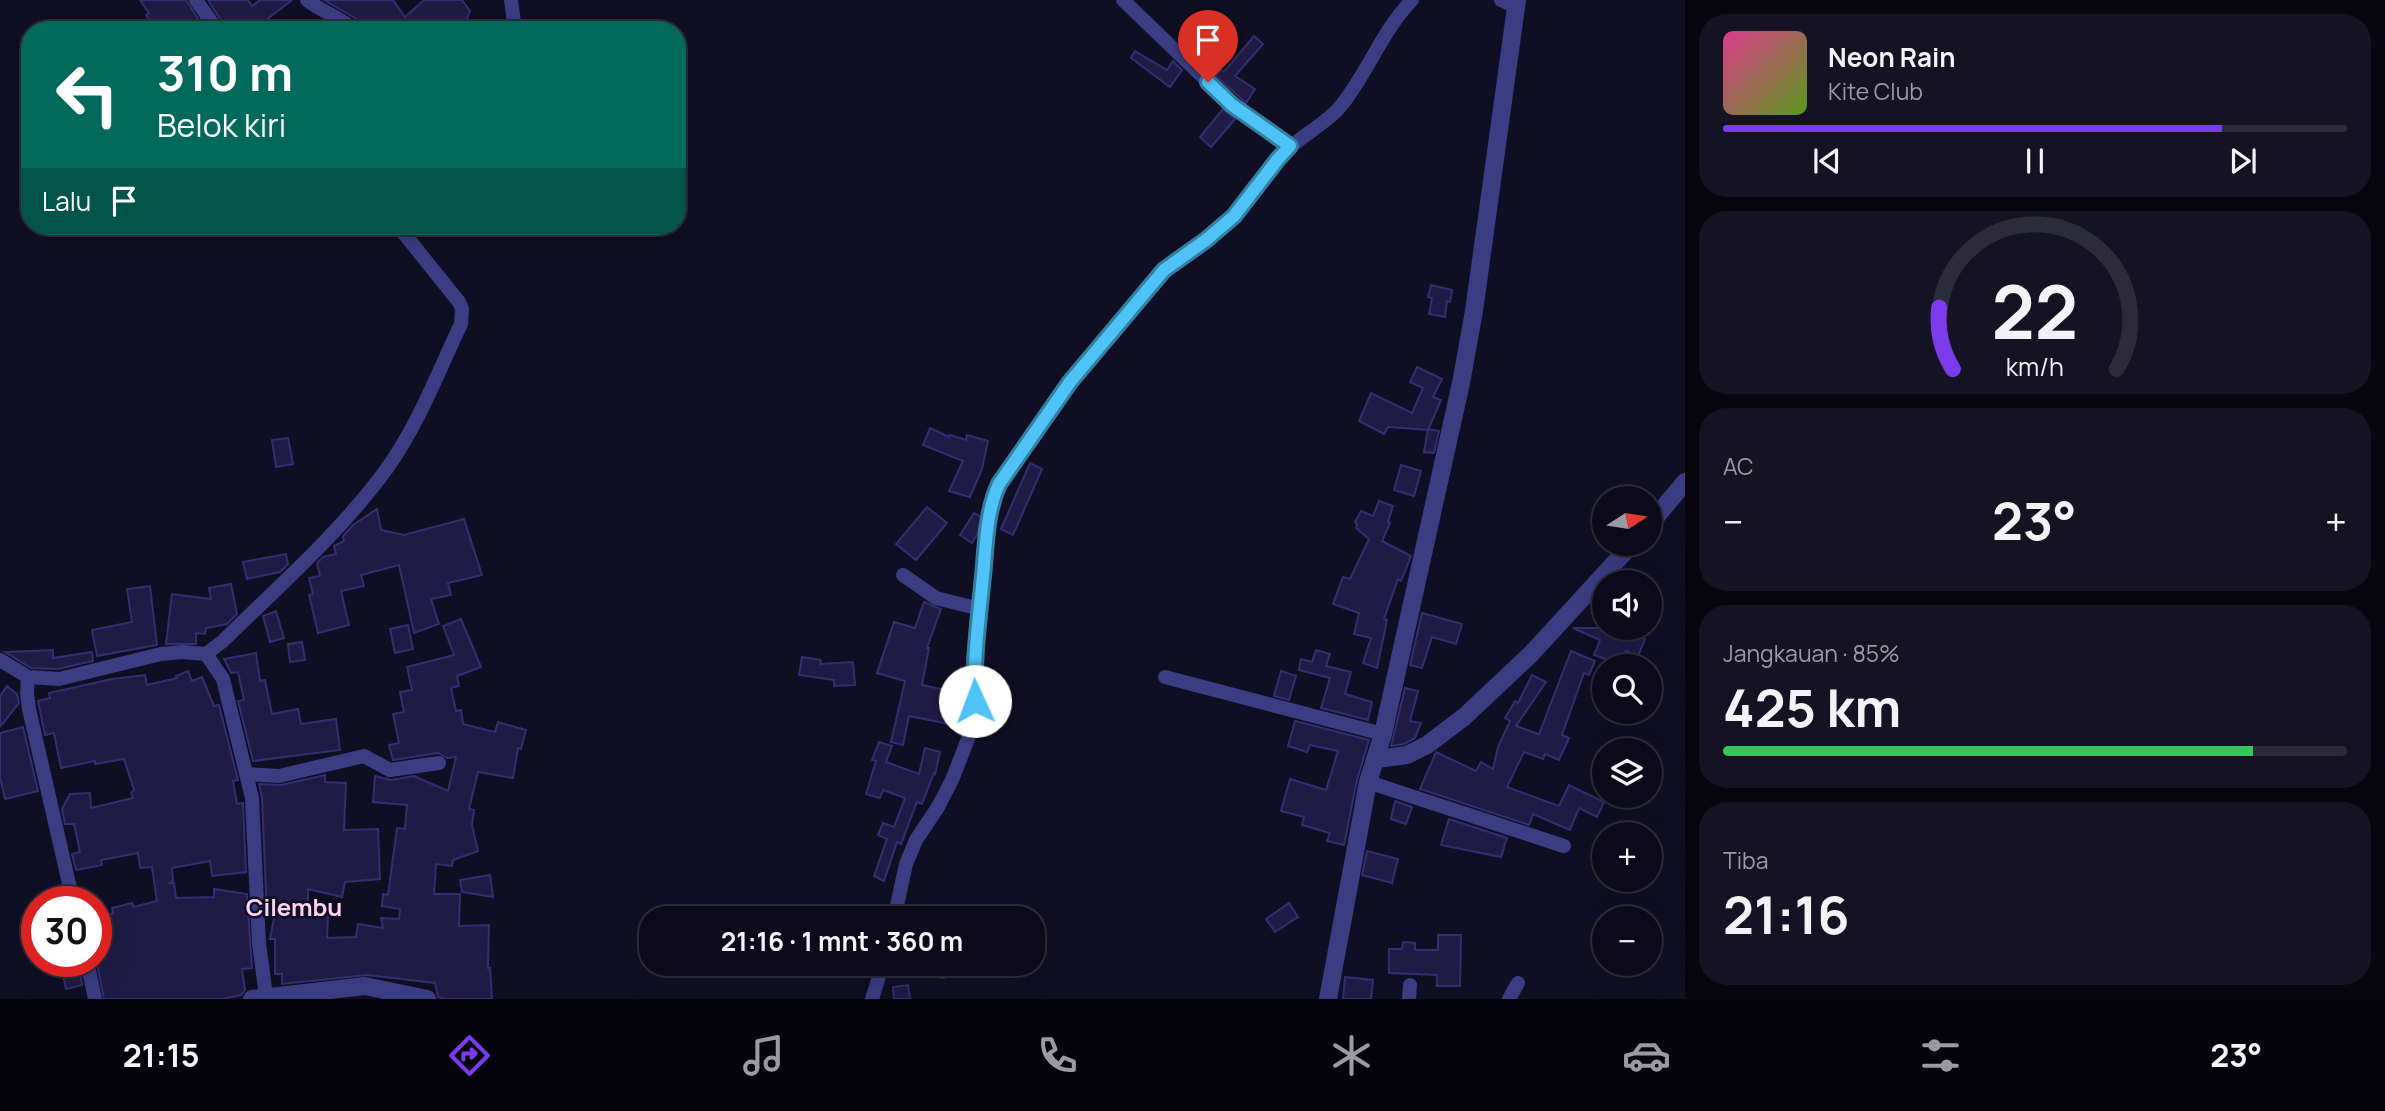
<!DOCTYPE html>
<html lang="id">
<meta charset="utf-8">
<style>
body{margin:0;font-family:Manrope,sans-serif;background:#151323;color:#f1f3f6;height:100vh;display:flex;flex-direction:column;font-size:26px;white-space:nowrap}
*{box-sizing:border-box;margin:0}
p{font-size:23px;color:#9a9aa2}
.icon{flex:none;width:38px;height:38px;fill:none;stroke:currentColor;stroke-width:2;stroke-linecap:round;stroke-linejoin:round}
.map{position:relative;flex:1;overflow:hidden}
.side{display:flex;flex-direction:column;gap:14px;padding:14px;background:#07060e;width:700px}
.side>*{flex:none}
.top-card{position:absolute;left:21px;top:21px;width:665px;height:214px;border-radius:28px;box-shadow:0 7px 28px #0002,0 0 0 2px #2c2b39;background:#00695c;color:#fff;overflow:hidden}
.needle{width:46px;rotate:78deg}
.controls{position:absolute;left:1592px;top:486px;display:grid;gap:14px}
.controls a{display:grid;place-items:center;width:70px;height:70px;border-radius:50%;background:#0c0a1a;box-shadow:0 7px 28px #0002,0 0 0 2px #2c2b39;font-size:35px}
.speed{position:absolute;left:21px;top:886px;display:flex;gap:14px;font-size:35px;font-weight:700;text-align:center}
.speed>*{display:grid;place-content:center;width:91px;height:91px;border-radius:50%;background:#0c0a1a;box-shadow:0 7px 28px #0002,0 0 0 2px #2c2b39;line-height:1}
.speed .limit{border:10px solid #d22;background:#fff;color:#111}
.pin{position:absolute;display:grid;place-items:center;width:60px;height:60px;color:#fff;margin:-72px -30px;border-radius:50% 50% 50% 0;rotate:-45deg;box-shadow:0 0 7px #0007}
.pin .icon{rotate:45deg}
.me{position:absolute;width:77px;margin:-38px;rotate:358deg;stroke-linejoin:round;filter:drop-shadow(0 0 5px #0008)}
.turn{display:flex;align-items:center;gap:24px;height:147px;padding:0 21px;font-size:32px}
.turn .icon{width:91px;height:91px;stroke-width:2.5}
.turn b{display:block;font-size:49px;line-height:60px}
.then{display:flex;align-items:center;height:66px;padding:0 21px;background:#0003;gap:14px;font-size:26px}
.big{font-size:52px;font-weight:700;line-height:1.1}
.side .tile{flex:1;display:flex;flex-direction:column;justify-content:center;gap:10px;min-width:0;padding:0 24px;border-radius:28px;background:#151323}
.side .dial{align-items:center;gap:0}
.dial svg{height:182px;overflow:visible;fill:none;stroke:#2c2b39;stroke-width:7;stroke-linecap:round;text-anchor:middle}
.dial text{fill:#f1f3f6;stroke:none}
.song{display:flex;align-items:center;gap:21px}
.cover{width:84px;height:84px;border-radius:10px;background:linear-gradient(135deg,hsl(330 70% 55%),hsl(90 70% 35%))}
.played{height:7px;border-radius:4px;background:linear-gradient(90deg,#7c3aed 80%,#2c2b39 80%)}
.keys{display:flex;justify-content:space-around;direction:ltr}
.heat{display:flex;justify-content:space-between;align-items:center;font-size:38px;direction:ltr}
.charge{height:10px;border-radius:5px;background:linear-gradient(90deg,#34c759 85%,#2c2b39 0)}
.trip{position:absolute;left:639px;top:906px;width:406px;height:70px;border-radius:28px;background:#0c0a1a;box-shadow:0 7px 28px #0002,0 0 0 2px #2c2b39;font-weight:700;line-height:70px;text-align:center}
.tabs{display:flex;height:112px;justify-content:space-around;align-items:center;background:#05040a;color:#9a9aa2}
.tabs .icon{width:49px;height:49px}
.tabs .on{color:#7c3aed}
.tabs b{font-size:32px;color:#f1f3f6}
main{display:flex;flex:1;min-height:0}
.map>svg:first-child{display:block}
</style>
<main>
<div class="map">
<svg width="1685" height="999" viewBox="0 0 1685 999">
<rect width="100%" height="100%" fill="#100e23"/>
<g fill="#201b44" stroke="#352d6f" stroke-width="2">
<path d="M140,0H186L205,30H156L146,15L149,13Z"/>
<path d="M208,0H248L252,6L260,0H292L261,24L265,30H227Z"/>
<path d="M324,0H393L405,17L424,0H462L470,11L464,27L444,30H364L361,23L355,18Z"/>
<path d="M1254,36L1263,44L1235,76L1255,89L1246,103L1216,76L1221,70L1224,72Z"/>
<path d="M1135,51L1167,70L1173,61L1182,70L1170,87L1131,58Z"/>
<path d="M1223,109L1235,119L1211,147L1200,137Z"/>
<path d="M1431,285L1452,290L1450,302L1447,301L1445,317L1429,314L1432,298L1428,297Z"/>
<path d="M1417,367L1442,379L1433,397L1441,400L1428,430L1388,427L1384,434L1359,421L1371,393L1412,413L1423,388L1410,382Z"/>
<path d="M930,428L949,437L950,435L966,440L967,435L988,441L982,469L970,497L949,491L963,461L923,445Z"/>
<path d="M1428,429L1439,431L1434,453L1424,452Z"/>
<path d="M288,438L293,464L276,467L272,440Z"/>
<path d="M1030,463L1042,469L1013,535L1001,529Z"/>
<path d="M1401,465L1421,471L1414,496L1394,490Z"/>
<path d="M1379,501L1393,506L1388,522L1390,523L1382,541L1411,556L1401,581L1398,579L1384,619L1387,620L1377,668L1363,663L1371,638L1354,634L1359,613L1333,604L1343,577L1350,579L1369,539L1356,528L1357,524L1355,522L1361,511L1373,516Z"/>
<path d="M927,507L947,523L916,560L896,544Z"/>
<path d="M377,509L381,530L404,535L464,519L482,575L448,583L451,595L431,599L439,624L414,633L399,565L361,575L364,586L341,591L349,625L318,633L309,595L313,594L309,578L320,576L317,563L323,557L336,554L334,546L344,541L343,536L353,525Z"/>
<path d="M974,513L981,517L978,533L972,543L960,535Z"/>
<path d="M286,554L288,564L280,572L247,579L243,562Z"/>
<path d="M231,584L237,614L227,624L206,628L205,634L196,633V644H166L172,594L211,599L209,588Z"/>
<path d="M150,586L157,645L97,656L92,630L132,622L127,589Z"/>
<path d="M924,602L941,609L927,648H929L922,685L946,690V687L960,689L954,725L909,716L903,745L891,742L905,681L877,673L894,622L915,628Z"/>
<path d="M276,611L284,638L270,642L263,616Z"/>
<path d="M1422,613L1462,624L1456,644L1432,637L1422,668L1410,665Z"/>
<path d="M461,619L481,667L457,676L459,686L451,688L456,711L461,710L463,724L495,732L498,722L526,730L521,749L518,748L513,778L478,772L469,809L474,810L472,825L478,851L453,860L452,866L436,864L434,894H460L459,926L489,925L488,968H490L492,999H445L438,997L435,983L367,975L282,984V974H275V939H270L274,918L267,917L262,798L259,784L281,785L325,775V782L346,783L344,830L378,829L380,879L345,882L342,897L308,889V914L328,915L327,938L356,937L358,924L383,928L381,918L399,919L400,909L382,906L383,894L388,895L397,828L405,829L407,805L373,802L375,776L391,780L414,776L448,791L456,757L447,758L438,753L393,760L389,745L399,743L393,714L404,712L400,692L412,690L407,667L454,655L443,626Z"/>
<path d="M408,625L413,649L395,653L390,629Z"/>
<path d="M1573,628H1628L1627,631L1645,639L1638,656L1626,651L1621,665L1594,655L1600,640Z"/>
<path d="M302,642L305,660L290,662L288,644Z"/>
<path d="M53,650V658L92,652L93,661L58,669L31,668L5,652Z"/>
<path d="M1316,650L1330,654L1326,666L1351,672L1345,694L1372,702L1368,720L1321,708L1330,678L1299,670L1301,659L1312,662Z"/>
<path d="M1571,651L1595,661L1589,675L1584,673L1562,735L1569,738L1559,760L1545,754L1543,759L1524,752L1507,787L1559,806L1569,785L1604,802L1597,817L1579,808L1570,830L1533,814L1529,825L1420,789L1436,752L1476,771L1481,762L1493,769L1498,747L1510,721L1505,718L1515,701L1518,703L1532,675L1546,682L1516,726L1539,734Z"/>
<path d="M256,653L260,681L265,680L272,714L298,709L301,724L336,719L340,750L253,761L238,701L244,700L238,672L231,673L224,659Z"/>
<path d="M802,657L821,660L820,664L853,662L855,685L834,686V680L799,675Z"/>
<path d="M188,671L192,681L202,677L214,706L219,705L238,780L233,781L237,804L243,803L246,872L212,876L210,861L172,868L173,881L170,883H174L176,898L214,897V889L247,894L252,968L242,969L245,990L241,995L223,999H104L96,959V916L113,914L112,908L132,903L133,907L157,901L152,867L140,868L138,853L101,860L102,865L76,870L72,854L80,852L74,824H65L62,809L70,794L90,793L91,808L133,798L131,793L134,790L124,759L95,764V761L61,768L54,733L45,735L38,701L50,698L49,693L112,679L145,675L147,685L177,678L176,676Z"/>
<path d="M1281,671L1296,676L1289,700L1274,696Z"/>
<path d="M7,686L17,694L19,703L0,727V696Z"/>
<path d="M1405,688L1418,691L1410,721L1421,723L1415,738L1404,744L1391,746Z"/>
<path d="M1295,721L1369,740L1357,780L1344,845L1327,841L1330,833L1302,825L1304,817L1281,811L1290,779L1326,790L1338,751L1310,745L1307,752L1288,746Z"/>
<path d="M23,727L38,791L5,799L0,777V733Z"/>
<path d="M879,742L892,746L886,762L919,774L925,748L940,752L935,774L934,773L922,804L917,802L901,844L897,842L884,881L874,876L887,839L878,835L883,823L894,827L905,798L883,790L880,798L866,794L876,761L872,760Z"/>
<path d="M1395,801L1412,807L1406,824L1391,819Z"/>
<path d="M1449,819L1507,838L1501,857L1441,845Z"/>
<path d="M1367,851L1398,859L1392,883L1362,875Z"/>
<path d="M490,875L493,897L462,892L460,880Z"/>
<path d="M1289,903L1298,917L1275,932L1266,919Z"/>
<path d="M1438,935H1461L1460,986H1437V975L1389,973V949H1402L1403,942L1415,943V950H1438Z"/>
<path d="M60,961H78L82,985L66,989Z"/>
<path d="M930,964H946L944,978L929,976Z"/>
<path d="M1345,977L1373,980L1371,999H1343Z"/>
<path d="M908,985L910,999H894L893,987Z"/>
</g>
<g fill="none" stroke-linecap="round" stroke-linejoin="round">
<g stroke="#3a3d81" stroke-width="14">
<path d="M196,0L217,30"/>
<path d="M307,0C322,12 340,17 355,30"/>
<path d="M511,0L515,30"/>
<path d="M1123,0L1232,105L1290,146"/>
<path d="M1501,0L1516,7"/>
<path d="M903,575L936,598L980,609"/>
<path d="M206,654L223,641C280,585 341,532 388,467C419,423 438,372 461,324L462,309L459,302L398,226"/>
<path d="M0,660L28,677L59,679L161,654L182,652L206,654L223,679L252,798L259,943L266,996"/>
<path d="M28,677L27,693L29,709L73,901"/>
<path d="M1165,677L1383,734"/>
<path d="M246,774L279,776L364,756L390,770L439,763"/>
<path d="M1368,782L1564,846"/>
<path d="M894,919L906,864L916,840L938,807L952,780L973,726V658L989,525L993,500L999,484L1070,382L1164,270C1185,251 1211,238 1232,218C1253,199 1265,170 1286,151C1301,136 1328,122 1340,107C1367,74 1382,31 1412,0"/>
<path d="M87,961L95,999"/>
<path d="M872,999L883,964"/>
<path d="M1409,999L1410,985"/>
<path d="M1509,999L1518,983"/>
</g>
<g stroke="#3a3d81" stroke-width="18">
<path d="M1650,524L1685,482"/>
<path d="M1377,759L1407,755L1427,745L1464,717L1531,654L1632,544"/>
<path d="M252,999L365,986L427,999"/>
<path d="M1328,999L1368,782L1383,734L1461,383L1474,311L1517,0"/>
</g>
</g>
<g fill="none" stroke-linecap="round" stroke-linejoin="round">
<defs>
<path id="route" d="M975,701C973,659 979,618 983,576C986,546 986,512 999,484L1070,382L1164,270L1206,240L1234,216L1278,159L1290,146L1232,105L1208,82"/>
</defs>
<use href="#route" stroke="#337fa1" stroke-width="18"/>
<use href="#route" stroke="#4fc3f7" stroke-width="12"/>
</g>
<g text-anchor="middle" stroke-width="5" stroke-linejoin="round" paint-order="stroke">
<g font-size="24" font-weight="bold" fill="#fed3f2" stroke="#100e23">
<text x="294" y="916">Cilembu</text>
</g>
</g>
</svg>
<div class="controls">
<a><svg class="needle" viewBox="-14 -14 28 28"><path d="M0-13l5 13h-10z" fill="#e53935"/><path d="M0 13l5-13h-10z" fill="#9a9aa2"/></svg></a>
<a><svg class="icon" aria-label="sound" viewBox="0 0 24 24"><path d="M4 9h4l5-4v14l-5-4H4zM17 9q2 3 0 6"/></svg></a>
<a><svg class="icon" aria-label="search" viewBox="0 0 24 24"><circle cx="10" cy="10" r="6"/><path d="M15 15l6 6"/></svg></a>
<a><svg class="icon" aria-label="layers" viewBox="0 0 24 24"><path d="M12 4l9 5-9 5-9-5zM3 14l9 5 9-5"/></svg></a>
<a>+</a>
<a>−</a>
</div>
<div class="speed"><div class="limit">30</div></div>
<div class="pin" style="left:1208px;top:82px;background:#d93025"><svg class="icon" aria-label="arrive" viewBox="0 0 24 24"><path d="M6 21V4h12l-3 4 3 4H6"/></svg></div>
<svg class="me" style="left:975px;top:701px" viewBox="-20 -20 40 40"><circle r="19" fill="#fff"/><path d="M0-13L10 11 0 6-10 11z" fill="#4fc3f7"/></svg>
<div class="trip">21:16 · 1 mnt · 360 m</div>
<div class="top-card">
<div class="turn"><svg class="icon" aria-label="left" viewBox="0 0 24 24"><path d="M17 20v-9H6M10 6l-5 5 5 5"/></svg><div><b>310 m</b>Belok kiri</div></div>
<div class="then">Lalu<svg class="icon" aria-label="arrive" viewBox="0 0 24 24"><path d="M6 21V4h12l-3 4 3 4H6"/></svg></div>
</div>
</div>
<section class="side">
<div class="tile">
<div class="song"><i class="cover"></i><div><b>Neon Rain</b><p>Kite Club</p></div></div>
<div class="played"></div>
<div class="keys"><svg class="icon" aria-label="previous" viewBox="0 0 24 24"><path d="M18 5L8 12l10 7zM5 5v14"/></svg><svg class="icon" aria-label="pause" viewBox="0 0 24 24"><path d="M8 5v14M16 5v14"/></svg><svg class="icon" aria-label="next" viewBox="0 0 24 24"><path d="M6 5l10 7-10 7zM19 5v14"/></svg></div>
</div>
<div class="tile dial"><svg viewBox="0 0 100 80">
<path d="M14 69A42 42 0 1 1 86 69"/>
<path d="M14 69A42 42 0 0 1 8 42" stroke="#7c3aed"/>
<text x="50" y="56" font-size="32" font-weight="700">22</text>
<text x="50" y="72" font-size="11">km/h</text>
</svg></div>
<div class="tile"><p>AC</p>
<div class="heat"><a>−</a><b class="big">23°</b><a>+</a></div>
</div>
<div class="tile"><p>Jangkauan · 85%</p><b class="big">425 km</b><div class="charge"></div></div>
<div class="tile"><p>Tiba</p><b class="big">21:16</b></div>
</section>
</main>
<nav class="tabs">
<b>21:15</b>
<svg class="icon on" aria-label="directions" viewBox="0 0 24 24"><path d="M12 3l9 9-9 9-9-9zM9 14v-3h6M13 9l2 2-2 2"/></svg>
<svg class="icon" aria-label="music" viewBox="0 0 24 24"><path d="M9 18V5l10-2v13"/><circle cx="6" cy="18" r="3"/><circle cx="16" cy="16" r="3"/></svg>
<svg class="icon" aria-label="phone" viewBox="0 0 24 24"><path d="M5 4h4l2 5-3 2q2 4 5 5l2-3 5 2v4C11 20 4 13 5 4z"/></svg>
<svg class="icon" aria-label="climate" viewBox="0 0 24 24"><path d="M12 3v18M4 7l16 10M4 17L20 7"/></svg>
<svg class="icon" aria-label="car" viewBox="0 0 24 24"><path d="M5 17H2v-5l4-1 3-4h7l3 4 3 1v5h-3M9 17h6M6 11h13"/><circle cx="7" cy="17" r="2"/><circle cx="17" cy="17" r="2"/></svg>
<svg class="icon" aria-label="filters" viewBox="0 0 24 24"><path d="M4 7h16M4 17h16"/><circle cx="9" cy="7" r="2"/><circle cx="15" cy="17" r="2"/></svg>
<b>23°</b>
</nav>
